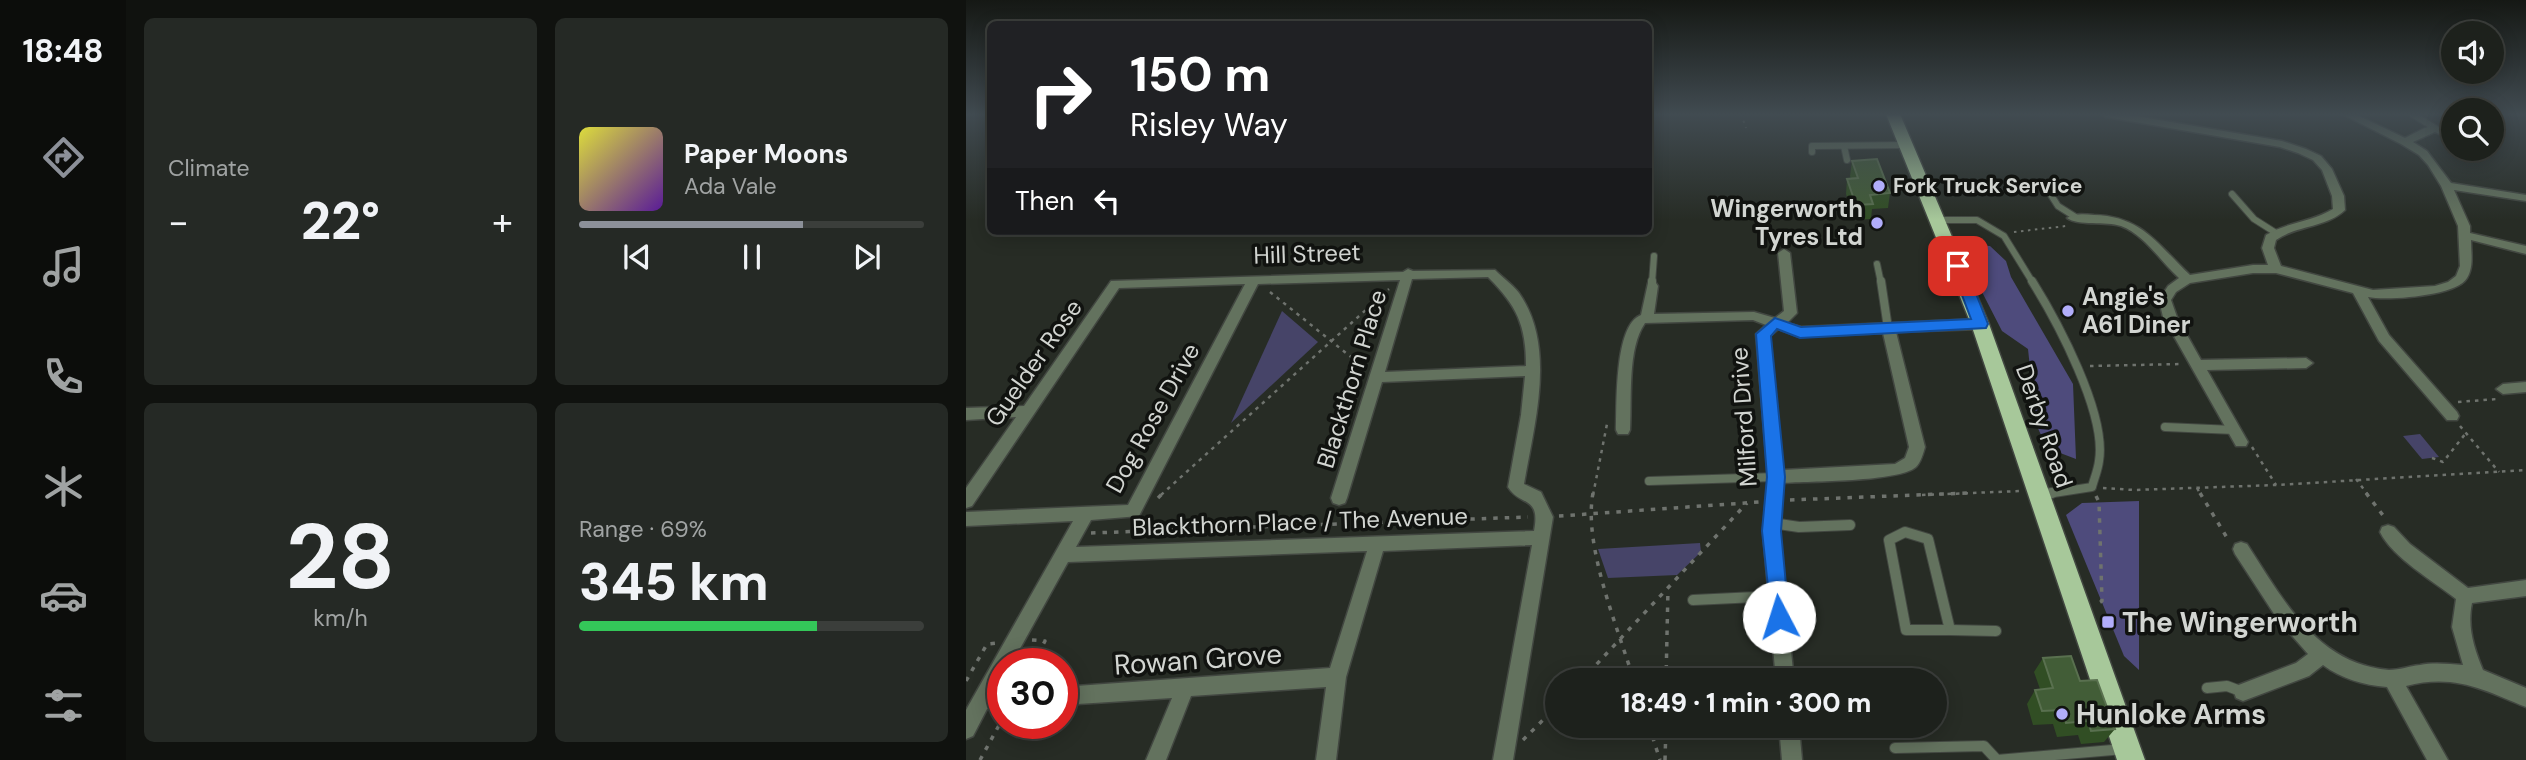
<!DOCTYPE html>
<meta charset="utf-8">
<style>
body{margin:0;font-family:"DM Sans",sans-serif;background:#252925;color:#f1f3f6;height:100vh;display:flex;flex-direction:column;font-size:26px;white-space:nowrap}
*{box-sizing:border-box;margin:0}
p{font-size:23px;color:#a0a3a3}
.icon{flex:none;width:38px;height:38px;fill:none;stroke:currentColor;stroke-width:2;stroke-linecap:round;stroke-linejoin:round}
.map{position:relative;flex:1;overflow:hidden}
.drawer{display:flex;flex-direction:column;gap:18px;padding:18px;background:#10120f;width:840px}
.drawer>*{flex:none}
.guide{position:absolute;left:21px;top:21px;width:665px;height:214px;border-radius:10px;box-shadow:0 4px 18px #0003,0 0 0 2px #3b3e3b;background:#202124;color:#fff;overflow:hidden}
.controls{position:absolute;left:1475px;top:21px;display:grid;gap:14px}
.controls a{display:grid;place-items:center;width:63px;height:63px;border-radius:50%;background:#1d211c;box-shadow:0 4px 18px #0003,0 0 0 2px #3b3e3b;font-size:35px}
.speed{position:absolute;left:21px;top:648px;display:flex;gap:14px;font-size:35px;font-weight:700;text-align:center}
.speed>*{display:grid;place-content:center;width:91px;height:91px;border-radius:50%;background:#1d211c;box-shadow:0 4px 18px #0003,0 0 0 2px #3b3e3b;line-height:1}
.speed .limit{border:10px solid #d22;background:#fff;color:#111}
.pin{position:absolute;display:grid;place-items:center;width:60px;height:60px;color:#fff;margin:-30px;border-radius:14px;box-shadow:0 4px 10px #0006}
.me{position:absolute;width:77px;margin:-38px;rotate:355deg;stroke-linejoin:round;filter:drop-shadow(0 0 5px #0008)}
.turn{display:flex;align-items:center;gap:24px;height:147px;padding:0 28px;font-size:32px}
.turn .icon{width:91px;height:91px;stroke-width:2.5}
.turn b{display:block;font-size:49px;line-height:60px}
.then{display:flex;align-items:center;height:66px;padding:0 28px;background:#0003;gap:14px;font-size:26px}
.big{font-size:52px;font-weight:800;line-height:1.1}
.drawer .widget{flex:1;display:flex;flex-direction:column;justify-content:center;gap:10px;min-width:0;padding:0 24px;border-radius:10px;background:#252925}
.drawer .dial{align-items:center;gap:0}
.dial b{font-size:91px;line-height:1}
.song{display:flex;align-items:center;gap:21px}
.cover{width:84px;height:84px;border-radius:10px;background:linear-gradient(135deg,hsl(60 70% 55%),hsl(270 70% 35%))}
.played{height:7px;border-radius:4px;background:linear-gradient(90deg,#8c9099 65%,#3b3e3b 65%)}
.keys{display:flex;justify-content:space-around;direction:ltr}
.heat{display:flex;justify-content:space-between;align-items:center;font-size:38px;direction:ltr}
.charge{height:10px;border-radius:5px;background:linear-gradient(90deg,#34c759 69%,#3b3e3b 0)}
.drawer .tiles{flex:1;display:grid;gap:18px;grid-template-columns:repeat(2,1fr)}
.trip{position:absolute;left:579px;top:668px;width:402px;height:70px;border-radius:35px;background:#1d211c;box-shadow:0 4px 18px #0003,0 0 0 2px #3b3e3b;font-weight:800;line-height:70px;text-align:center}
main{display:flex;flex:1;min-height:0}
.dock{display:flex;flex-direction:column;width:126px;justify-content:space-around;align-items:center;background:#0c0d0b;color:#a0a3a3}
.dock .icon{width:49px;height:49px}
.dock .selected{color:#8c9099}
.dock b{font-size:32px;color:#f1f3f6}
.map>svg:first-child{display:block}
</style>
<main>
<nav class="dock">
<b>18:48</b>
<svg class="icon selected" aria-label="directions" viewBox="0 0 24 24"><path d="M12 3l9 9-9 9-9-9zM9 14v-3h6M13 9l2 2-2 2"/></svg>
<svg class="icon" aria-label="music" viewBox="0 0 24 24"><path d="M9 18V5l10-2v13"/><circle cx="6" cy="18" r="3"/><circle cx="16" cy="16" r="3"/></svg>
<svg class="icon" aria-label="phone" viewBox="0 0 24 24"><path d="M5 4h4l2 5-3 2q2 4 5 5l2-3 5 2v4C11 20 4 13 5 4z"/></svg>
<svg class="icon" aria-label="climate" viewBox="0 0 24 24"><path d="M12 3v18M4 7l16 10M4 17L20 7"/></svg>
<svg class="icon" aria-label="car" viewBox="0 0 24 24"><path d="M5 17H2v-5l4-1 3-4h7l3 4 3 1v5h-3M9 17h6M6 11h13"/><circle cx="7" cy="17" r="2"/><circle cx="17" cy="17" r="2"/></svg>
<svg class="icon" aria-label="filters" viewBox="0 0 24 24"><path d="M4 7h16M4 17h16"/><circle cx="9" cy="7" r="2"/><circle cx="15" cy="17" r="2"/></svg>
</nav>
<section class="drawer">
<div class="tiles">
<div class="widget"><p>Climate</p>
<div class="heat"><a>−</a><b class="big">22°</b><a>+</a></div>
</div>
<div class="widget">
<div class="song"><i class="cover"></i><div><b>Paper Moons</b><p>Ada Vale</p></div></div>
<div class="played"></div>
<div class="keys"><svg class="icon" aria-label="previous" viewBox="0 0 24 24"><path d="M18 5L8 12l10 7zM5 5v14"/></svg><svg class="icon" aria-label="pause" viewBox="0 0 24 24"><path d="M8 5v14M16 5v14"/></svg><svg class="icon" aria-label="next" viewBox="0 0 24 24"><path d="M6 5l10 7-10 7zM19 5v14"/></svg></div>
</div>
<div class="widget dial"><b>28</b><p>km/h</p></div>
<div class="widget"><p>Range · 69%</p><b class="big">345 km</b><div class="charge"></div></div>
</div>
</section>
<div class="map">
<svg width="1560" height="760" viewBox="0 0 1560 760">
<rect width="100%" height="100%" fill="#272c25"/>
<g fill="#464468">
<path d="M316,311L352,342L265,423Z"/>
<path d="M1454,434L1473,457L1456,459L1437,436Z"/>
<path d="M734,543L735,552L711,575L642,578L632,549Z"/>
</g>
<g fill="#4e4b7c">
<path d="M1001,245L1024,246L1040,261L1045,277L1107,384L1110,459L1081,448L1070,424L1062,349L1036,331L1016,292Z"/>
<path d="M1173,501V670L1158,656L1100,515L1116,503Z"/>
</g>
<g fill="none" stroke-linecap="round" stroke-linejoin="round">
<defs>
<g id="service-far2">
<path d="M1446,114L1469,128"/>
<path d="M878,146L881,160"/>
<path d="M846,152V146L941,145"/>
<path d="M1083,192L1092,206L1111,218"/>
<path d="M1266,194L1288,219L1310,233"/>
<path d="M972,220H1011L1038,236L1067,283"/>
<path d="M911,264L915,283"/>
<path d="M686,283L688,256"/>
</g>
<g id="service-far1">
<path d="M915,281L922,328"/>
<path d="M1066,281C1091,321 1141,414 1133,461C1132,470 1128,479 1126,487L1075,495"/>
<path d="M686,286V281"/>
<path d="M1129,296H1180L1199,300"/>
<path d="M1199,427L1268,430"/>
<path d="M683,481L810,477"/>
</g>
<g id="service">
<path d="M1074,495L1086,493"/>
<path d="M806,523L833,527L884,525"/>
<path d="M939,532L962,539L984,630H940L923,540Z"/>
<path d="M727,600L811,596"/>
<path d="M984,630L1030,631"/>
<path d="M1241,688L1261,686L1277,692"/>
<path d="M929,748L1018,746L1031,760"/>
<path d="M1031,760L1158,749"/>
</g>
<g id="minor">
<path d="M1135,114H1158L1316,141L1340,149L1355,156L1366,169L1378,196L1379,210C1360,228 1331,225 1310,240L1308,248L1315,266L1407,290L1469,286L1482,282L1490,276L1494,266L1492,226L1475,186L1462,165L1453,155L1435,144L1376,114H1389L1439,138C1462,127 1464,121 1488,134V141L1469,132L1447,142L1461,151L1485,183L1560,195V201L1488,190L1504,226V233L1560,246V254L1505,240C1505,253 1508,266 1501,278C1491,296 1421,301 1402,297L1423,335L1491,412L1493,416L1491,420H1481L1413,341L1387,293L1310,273H1287L1224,283L1210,292L1205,300L1211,317L1235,360L1340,358L1347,363L1340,368L1241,370L1282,442L1280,446H1270L1197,317L1193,300L1202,286L1213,278C1195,262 1179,235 1155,226C1140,221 1112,226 1101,218C1108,213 1119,214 1128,215C1176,216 1192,245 1224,275L1287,265H1302L1296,248L1300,235C1321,222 1346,222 1367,209L1366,196L1356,170L1347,160L1332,153L1314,147L1140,117Z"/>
<path d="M818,249L824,253L831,313L821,323L835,327L1014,319L1021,324L1014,329L930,332L959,447C957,454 955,462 950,467C933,482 843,481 817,483L813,531L828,681H810L797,531L802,477L790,334L800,325L787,320L679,323C661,349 666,399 664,430L662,434H652L650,430C651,405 648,325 675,315L682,283H690L692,286L688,314L788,312L809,318L818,311L812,253ZM812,329L834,337L917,333L943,447L939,458L929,464L817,470L804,336Z"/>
<path d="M442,269L447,271L529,270C537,278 546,284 553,293C591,347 568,424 558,484L575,492L587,517L547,760H527L566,545L417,551L380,677L370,760H350L360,687L225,696L200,760H180L206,698L96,705V687L364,668L401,551L102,562L46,663H37V681L31,691H37V709H21L7,736L0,739V710L107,521L0,526V512L162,505L279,284L153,288L6,506L0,508V488L50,417L0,420V408L58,406L145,281L437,272ZM522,277C551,306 560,325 560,366L419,372L446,279ZM434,280L365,498L367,503L373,505L379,503L381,498L416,382L559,376L555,415L542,487C554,507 575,495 568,531L110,547L125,520L173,516L292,284Z"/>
<path d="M1560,382V392L1537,394L1530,389L1537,384Z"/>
<path d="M1422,525L1428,527L1444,544L1502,588L1560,580V596L1506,603C1501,627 1508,648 1517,670L1560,688V707C1518,690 1488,673 1440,686L1482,760H1461L1421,687C1397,685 1376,679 1357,665L1343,676L1277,701L1270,698L1268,692L1270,686L1330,663L1342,654L1312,620L1269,554L1267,549L1269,544L1275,542L1281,544C1317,599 1350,664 1423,670C1434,670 1443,666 1454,665C1468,662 1483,664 1497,665L1486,627L1490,599C1467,581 1426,557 1414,532L1416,527Z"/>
<path d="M813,726H833L836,760H816Z"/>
</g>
<path id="trunk" d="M920,114H934L1023,324L1179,760H1151L1005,324Z"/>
</defs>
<use href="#service-far2" stroke="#424741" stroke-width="8"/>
<use href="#service-far1" stroke="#424741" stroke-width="10"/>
<use href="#service" stroke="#424741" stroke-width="12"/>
<use href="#minor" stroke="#424741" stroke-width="3"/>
<use href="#trunk" stroke="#424741" stroke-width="3"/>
<g stroke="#6f736e" stroke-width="2" stroke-dasharray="2.5 4.5" stroke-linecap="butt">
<path d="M775,114L780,128"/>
<path d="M1048,232L1100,226"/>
</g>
<g stroke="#6f736e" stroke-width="2.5" stroke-dasharray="3.5 5" stroke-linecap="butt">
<path d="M304,292L400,369"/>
<path d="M1124,366L1215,364"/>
<path d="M1492,402L1531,399"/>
<path d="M1494,426L1533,472"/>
<path d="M1286,447L1310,485"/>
<path d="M1466,458L1477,462L1500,433"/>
<path d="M1390,479L1402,495"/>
<path d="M1137,488L1168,490L1310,485L1560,470"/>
<path d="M1231,488L1235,495"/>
<path d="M195,495L423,289"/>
<path d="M627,495L641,424"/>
<path d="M956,495L1055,491"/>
</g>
<g stroke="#6f736e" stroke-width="3.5" stroke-dasharray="4.5 7" stroke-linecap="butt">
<path d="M627,493C617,546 652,628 668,681"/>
<path d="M1234,493L1263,541"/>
<path d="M1400,493L1419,518"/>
<path d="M1130,496L1133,502L1136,601L1131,604"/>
<path d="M192,498L197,493"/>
<path d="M824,500L1001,493"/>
<path d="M593,516L793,502"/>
<path d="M174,531L180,519"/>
<path d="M125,533L562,517"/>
<path d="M66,640L79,641L67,663"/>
<path d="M0,681L21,644L31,643"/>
<path d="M615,681L781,503"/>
<path d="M700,681L702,589"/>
<path d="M683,726L694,760"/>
<path d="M557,740L592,705"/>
<path d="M14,760L37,718"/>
<path d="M699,760L700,726"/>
</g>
<use href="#service-far2" stroke="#63725e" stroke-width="6"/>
<use href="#service-far1" stroke="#63725e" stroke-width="8"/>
<use href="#service" stroke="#63725e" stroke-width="10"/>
<use href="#minor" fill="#63725e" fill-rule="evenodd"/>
<use href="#trunk" fill="#a7c89a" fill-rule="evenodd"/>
</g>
<g fill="#314e24">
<path d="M886,161L924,193L922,208L906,209L905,219L888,220L880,194L881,179H885L884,176Z"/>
<path d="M1077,658L1114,681L1149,729L1138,742L1115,744L1112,735L1091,737L1087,724L1067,725L1061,704L1069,690L1074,689L1068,672Z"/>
</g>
<g fill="#425d37" stroke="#59704f" stroke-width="2">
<path d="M911,159L924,193L904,195L907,204L890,205L881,179L892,178L886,161Z"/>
<path d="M1105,656L1114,681L1131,680L1149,729L1125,731L1122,721L1100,723L1096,710L1076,711L1069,690L1087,688L1077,658Z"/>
</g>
<linearGradient id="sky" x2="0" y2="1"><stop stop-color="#151814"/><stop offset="0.52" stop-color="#414b51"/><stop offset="1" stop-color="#414b51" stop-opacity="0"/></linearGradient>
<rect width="1560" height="220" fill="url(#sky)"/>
<path fill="#1a73e8" stroke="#114b97" stroke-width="2" d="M992,261L999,266L1022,324L1020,328L834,338L811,329L805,336L819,477L815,531L823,617L820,624L813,626L806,624L796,531L801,477L790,334L809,318L835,327L1005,319L985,266Z"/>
<g fill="#b1adfa" stroke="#111310" stroke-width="2.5">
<circle cx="913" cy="186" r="7"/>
<circle cx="911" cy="223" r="7"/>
<circle cx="1102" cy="311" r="7"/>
<rect x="1135" y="615" width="14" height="14" rx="3.5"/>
<circle cx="1096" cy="714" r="7"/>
</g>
<g text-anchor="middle" stroke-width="7" stroke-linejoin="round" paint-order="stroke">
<g font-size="21" font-weight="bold" fill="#d2d5d1" stroke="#111310" text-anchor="start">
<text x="927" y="193">Fork Truck Service</text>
</g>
<g font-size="24" font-weight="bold" fill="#d2d5d1" stroke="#111310" text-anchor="end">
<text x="897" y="217">Wingerworth<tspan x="897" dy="28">Tyres Ltd</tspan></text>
<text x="1116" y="305" text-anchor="start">Angie's<tspan x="1116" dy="28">A61 Diner</tspan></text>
</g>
<g font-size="24" fill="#d2d5d1" stroke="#111310">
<text transform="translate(341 254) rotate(-2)" y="8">Hill Street</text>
<text transform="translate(68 363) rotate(-55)" y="8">Guelder Rose</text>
<text transform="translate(386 379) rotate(-73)" y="8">Blackthorn Place</text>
<text transform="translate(778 417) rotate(-94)" y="8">Milford Drive</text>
<text transform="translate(187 418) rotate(-61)" y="8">Dog Rose Drive</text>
<text transform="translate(1078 426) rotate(71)" y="8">Derby Road</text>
<text transform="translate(334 522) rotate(-2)" y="8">Blackthorn Place / The Avenue</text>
</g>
<g font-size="28" font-weight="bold" fill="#d2d5d1" stroke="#111310" text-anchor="start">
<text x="1156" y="632">The Wingerworth</text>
<text x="1110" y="724">Hunloke Arms</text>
</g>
<g font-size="28" fill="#d2d5d1" stroke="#111310">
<text transform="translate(232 659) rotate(-4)" y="10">Rowan Grove</text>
</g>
</g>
</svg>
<div class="controls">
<a><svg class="icon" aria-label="sound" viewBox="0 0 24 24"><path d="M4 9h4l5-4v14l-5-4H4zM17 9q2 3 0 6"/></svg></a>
<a><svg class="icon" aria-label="search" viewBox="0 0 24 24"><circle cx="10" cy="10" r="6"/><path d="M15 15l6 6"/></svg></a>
</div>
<div class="speed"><div class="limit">30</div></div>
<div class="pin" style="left:992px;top:266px;background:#d93025"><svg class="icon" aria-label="arrive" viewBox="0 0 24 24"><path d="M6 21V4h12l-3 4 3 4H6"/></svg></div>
<svg class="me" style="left:813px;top:617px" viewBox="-20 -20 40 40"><circle r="19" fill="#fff"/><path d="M0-13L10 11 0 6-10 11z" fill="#1a73e8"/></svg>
<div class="trip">18:49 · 1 min · 300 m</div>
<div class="guide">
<div class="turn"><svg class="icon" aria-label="right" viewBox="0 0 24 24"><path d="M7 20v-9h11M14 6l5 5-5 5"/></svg><div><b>150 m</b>Risley Way</div></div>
<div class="then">Then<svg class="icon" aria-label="left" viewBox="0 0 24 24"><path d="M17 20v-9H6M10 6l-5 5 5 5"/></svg></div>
</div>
</div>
</main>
